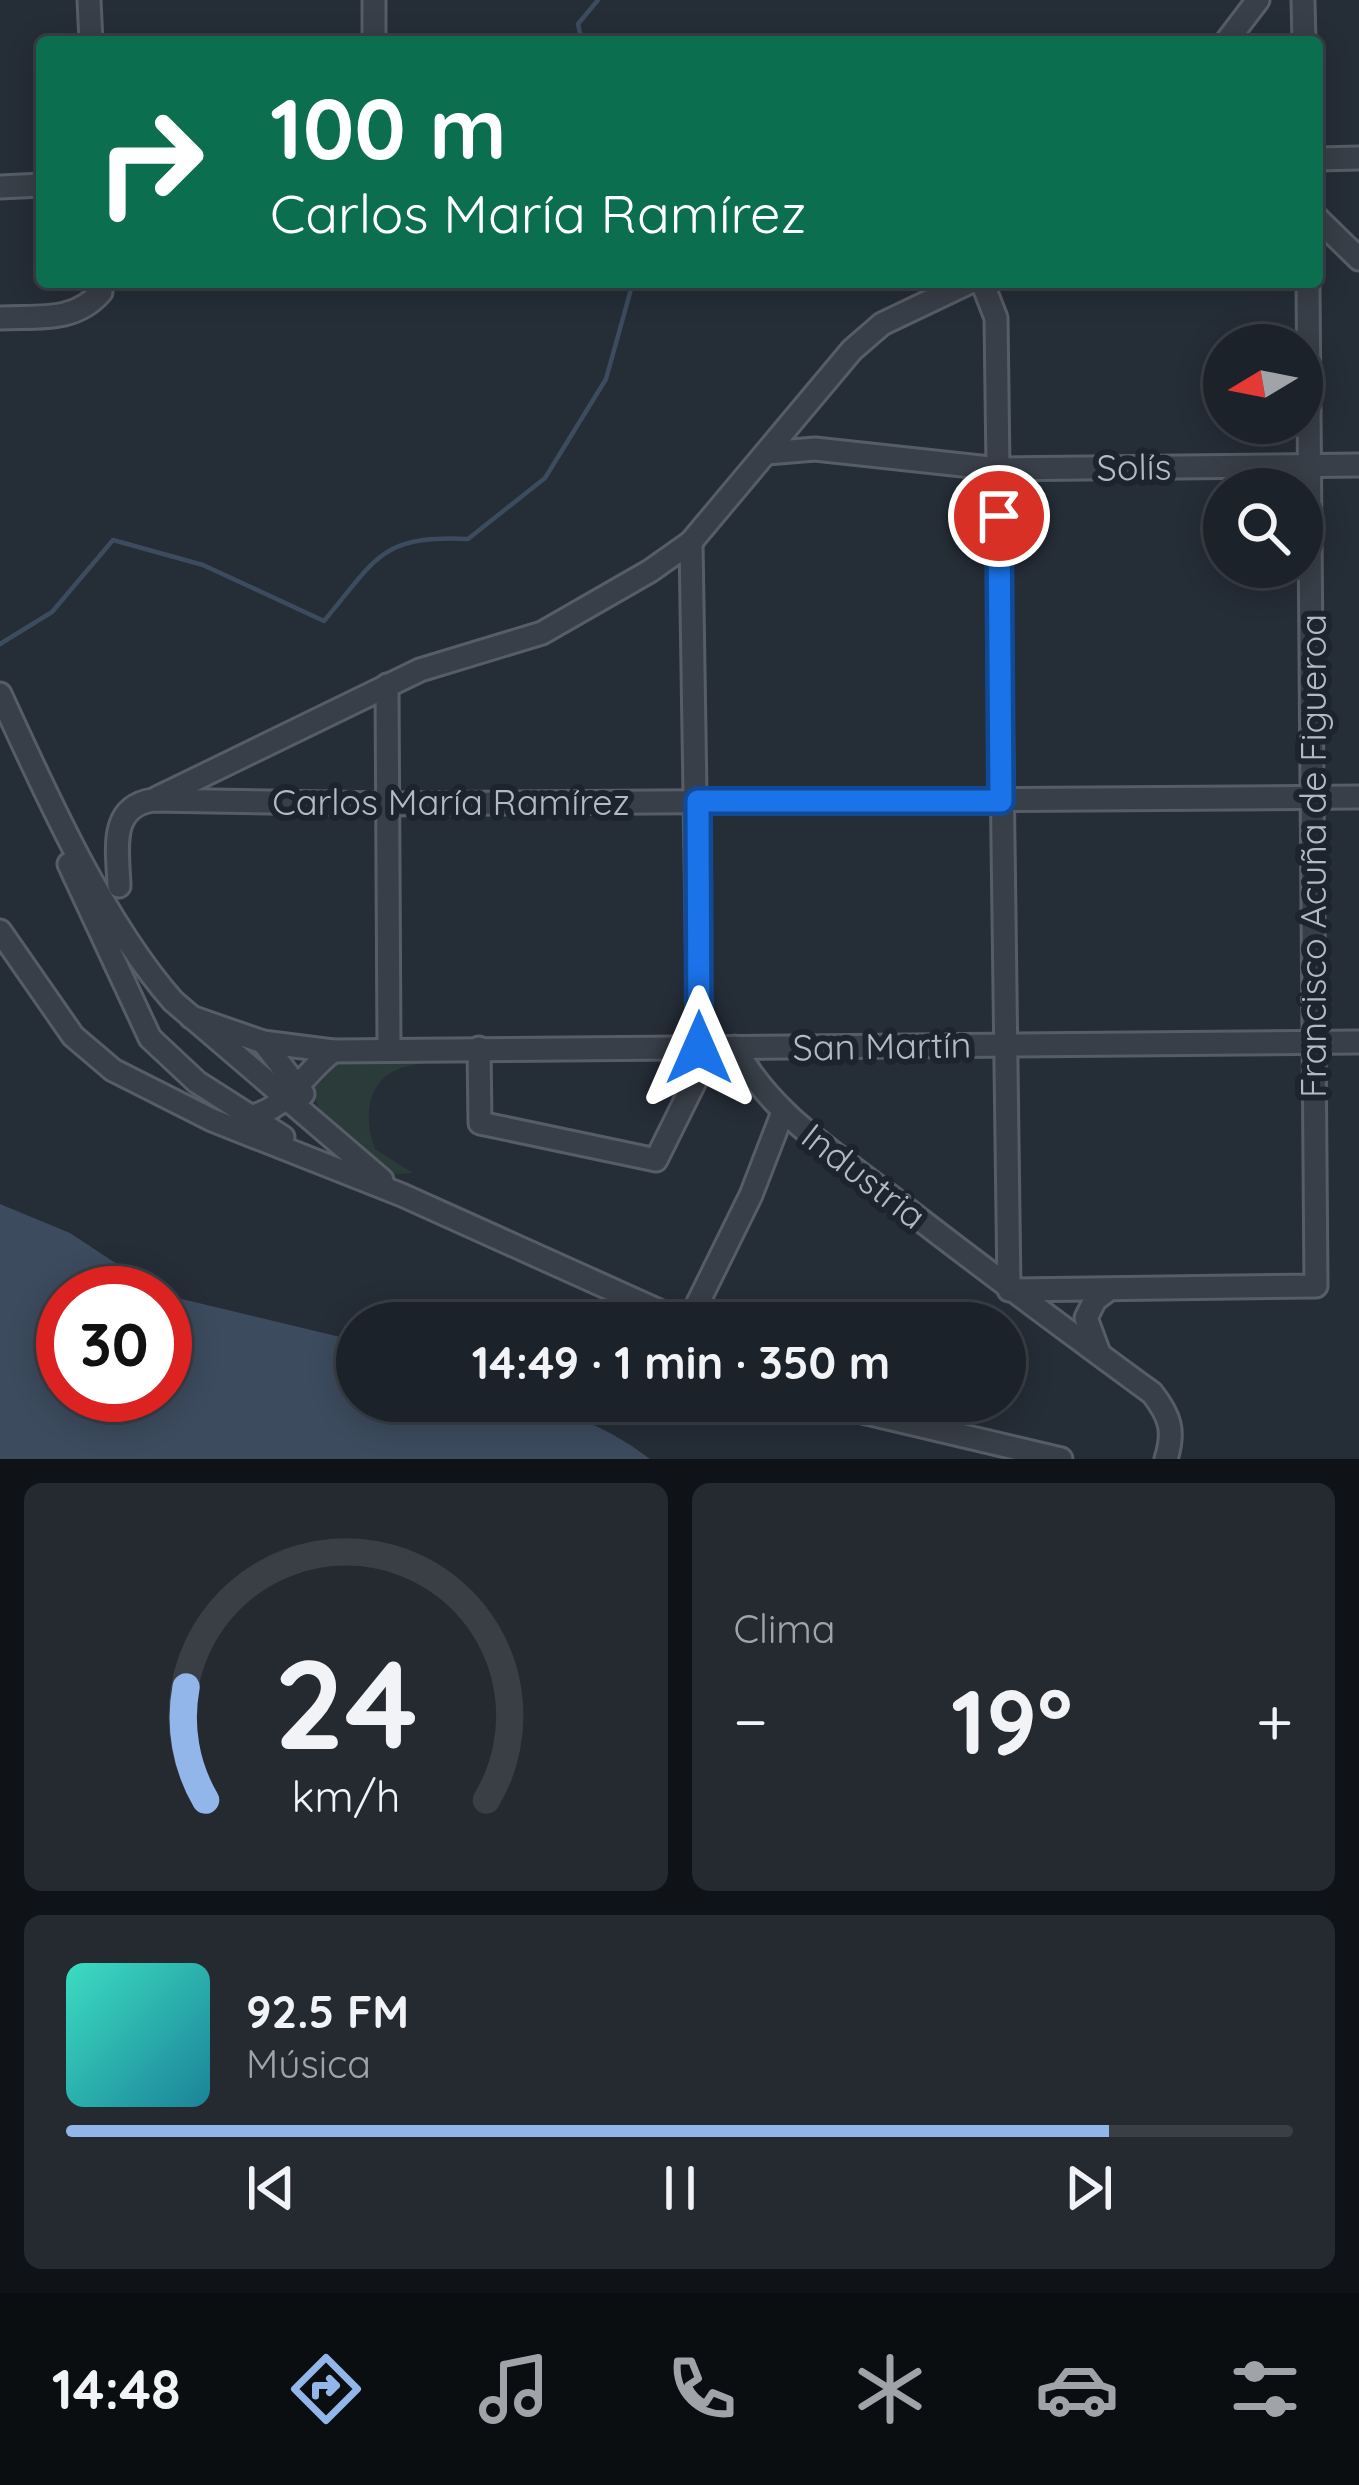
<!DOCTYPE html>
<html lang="es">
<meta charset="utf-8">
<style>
body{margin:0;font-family:Quicksand,sans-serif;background:#252a31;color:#f1f3f6;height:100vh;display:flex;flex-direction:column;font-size:45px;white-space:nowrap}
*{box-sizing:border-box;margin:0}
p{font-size:39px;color:#a0a4a8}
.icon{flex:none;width:66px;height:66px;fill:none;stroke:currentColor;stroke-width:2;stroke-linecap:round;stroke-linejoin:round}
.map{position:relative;height:1459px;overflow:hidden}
.sheet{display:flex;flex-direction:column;gap:24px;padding:24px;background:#0f1317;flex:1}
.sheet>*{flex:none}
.hud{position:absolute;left:36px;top:36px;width:1287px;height:252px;border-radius:12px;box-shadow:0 6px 30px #0003,0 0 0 3px #3a3f46;background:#0b6e4f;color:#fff;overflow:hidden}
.needle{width:78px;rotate:260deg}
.controls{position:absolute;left:1203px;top:324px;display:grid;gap:24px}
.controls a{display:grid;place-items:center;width:120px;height:120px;border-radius:50%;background:#1c2229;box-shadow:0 6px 30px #0003,0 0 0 3px #3a3f46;font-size:60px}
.speed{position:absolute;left:36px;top:1266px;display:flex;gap:24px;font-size:60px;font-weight:700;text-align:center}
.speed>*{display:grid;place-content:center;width:156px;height:156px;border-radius:50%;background:#1c2229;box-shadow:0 6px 30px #0003,0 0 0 3px #3a3f46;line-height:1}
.speed .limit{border:18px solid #d22;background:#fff;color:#111}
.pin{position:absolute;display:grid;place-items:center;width:102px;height:102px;color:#fff;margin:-51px;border:6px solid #fff;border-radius:50%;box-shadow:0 3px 12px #0007}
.me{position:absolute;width:132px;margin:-66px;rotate:0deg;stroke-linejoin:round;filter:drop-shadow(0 0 9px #0008)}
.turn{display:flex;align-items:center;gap:42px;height:252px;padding:0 36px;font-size:54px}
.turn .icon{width:156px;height:156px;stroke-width:2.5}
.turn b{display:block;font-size:84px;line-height:102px}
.big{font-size:90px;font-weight:700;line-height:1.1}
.sheet .card{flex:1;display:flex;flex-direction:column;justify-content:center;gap:18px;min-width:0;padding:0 42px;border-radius:18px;background:#252a31}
.sheet .dial{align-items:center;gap:0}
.dial svg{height:312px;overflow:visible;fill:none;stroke:#3a3f46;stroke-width:7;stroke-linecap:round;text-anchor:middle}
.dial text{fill:#f1f3f6;stroke:none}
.song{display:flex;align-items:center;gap:36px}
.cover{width:144px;height:144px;border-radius:18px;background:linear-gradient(135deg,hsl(170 70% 55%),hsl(190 70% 35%))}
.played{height:12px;border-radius:6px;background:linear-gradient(90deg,#92b6ea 85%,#3a3f46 85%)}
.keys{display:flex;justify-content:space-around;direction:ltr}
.heat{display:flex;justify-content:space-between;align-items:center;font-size:66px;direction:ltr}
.sheet .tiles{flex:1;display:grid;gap:24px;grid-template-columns:1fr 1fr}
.card:last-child{grid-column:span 2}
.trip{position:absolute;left:336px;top:1302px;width:690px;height:120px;border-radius:60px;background:#1c2229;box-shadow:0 6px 30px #0003,0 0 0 3px #3a3f46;font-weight:700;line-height:120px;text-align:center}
.tabs{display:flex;height:192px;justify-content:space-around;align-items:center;background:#0b0e10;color:#a0a4a8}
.tabs .icon{width:84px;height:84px}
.tabs .active{color:#92b6ea}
.tabs b{font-size:54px;color:#f1f3f6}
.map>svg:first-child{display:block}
</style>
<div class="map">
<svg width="1359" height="1459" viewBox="0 0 1359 1459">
<rect width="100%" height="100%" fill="#252d37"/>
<path fill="#2a3b3a" d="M437,1056C426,1064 414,1064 401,1068C365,1081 364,1118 375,1149L413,1173C399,1174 388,1175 375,1168C354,1156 308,1111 315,1084C318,1075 327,1067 334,1061Z"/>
<path fill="#3c4b5e" d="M0,1204L70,1233L161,1293H63V1395H165V1295L357,1341V1401C469,1401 556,1387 650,1459H0Z"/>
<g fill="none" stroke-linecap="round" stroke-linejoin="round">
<g stroke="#3c4b5e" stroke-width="4.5">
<path d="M582,42L578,24L598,0"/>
<path d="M0,644L52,612L113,540L203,565L324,621C377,558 380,535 468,539L545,478L606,379L633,282"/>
</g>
<defs>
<g id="minor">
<path d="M89,0L91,42"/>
<path d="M374,0V42"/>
<path d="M1303,0L1304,42"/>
<path d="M1226,42L1258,0"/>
<path d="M1317,159L1359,158"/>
<path d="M0,187L42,185"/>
<path d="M1317,218L1359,259"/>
<path d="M982,282L996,318L1009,1290L1316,1286L1308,282"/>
<path d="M0,318C38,316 74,323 101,292V282"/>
<path d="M767,453L815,449L999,469L1359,465"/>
<path d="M691,542L699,1048"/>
<path d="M387,685L389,1048"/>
<path d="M0,694C45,792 102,920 173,1001L382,1180"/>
<path d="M157,798L420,670L542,633L650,571L691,542L852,350L882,324L970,282"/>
<path d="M69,864L150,1038L197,1082L283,1137"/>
<path d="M119,886C118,851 108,807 153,800L386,804L1359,797"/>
<path d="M0,931L73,1036L113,1070L212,1120L402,1195L686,1323"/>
<path d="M191,1017L263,1042L333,1051L1359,1042"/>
<path d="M263,1042L303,1094"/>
<path d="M735,1047C768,1111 831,1150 886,1193C974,1262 1062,1327 1152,1393C1170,1416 1175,1431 1166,1459"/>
<path d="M479,1048L480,1123L656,1160L712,1047"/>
<path d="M242,1118C286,1113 301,1075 333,1051"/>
<path d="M688,1323L751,1195L783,1112"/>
<path d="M1099,1353L1086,1318L1095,1300L1108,1290"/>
<path d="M816,1401L1061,1459"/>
</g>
</defs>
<use href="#minor" stroke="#565d66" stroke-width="27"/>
<use href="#minor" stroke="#383f48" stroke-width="21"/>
</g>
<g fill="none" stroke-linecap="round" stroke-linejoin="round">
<defs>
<path id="route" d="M699,1048L698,801H1001L999,516"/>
</defs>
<use href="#route" stroke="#114b97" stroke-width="30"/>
<use href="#route" stroke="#1a73e8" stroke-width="21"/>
</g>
<g text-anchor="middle" stroke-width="12" stroke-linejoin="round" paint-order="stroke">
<g font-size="36" fill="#b3bac4" stroke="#1d242d">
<text transform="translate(1134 467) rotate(-1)" y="13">Solís</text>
<text x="451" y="815">Carlos María Ramírez</text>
<text transform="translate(1313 856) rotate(-90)" y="13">Francisco Acuña de Figueroa</text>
<text transform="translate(882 1046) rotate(-1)" y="13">San Martín</text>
<text transform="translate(864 1176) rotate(38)" y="13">Industria</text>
</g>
</g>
</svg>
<div class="controls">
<a><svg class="needle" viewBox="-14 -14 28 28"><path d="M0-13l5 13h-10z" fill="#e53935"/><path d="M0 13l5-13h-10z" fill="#a0a4a8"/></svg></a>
<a><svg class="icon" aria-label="search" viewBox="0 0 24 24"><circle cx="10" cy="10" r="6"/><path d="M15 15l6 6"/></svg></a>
</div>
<div class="speed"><div class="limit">30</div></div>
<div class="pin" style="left:999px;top:516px;background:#d93025"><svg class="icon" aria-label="arrive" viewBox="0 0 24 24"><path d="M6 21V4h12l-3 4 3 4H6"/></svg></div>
<svg class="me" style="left:699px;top:1048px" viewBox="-20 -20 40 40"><path d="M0-17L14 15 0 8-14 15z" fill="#1a73e8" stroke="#fff" stroke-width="4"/></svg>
<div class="trip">14:49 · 1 min · 350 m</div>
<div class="hud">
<div class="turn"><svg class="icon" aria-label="right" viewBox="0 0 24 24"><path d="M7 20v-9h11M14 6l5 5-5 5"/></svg><div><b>100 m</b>Carlos María Ramírez</div></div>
</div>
</div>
<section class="sheet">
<div class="tiles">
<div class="card dial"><svg viewBox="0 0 100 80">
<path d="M14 69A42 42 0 1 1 86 69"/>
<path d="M14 69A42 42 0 0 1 9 40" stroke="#92b6ea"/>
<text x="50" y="56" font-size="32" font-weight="700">24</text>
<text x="50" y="72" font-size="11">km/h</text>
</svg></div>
<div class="card"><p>Clima</p>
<div class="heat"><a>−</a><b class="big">19°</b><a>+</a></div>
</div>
<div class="card">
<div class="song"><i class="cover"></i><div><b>92.5 FM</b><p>Música</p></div></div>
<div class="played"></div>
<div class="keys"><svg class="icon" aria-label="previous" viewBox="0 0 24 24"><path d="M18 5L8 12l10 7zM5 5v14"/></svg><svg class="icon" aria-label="pause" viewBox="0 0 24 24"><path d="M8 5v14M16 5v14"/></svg><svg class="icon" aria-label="next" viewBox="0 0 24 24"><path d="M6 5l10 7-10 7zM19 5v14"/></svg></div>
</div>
</div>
</section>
<nav class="tabs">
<b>14:48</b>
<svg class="icon active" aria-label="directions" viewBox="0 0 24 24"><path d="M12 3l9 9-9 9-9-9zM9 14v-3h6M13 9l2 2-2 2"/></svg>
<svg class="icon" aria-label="music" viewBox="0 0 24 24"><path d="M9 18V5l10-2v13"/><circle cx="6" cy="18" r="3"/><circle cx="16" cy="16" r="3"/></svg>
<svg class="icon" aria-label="phone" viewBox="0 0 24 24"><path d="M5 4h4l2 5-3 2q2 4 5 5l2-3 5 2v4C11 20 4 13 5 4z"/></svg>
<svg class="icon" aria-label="climate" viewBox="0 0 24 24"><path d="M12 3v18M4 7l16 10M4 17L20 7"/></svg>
<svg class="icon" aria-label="car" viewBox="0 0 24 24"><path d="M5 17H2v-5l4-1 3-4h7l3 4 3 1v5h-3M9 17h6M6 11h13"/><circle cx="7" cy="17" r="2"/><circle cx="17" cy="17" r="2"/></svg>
<svg class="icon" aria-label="filters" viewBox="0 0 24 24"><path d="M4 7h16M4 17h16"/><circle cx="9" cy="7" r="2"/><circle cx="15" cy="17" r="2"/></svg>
</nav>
